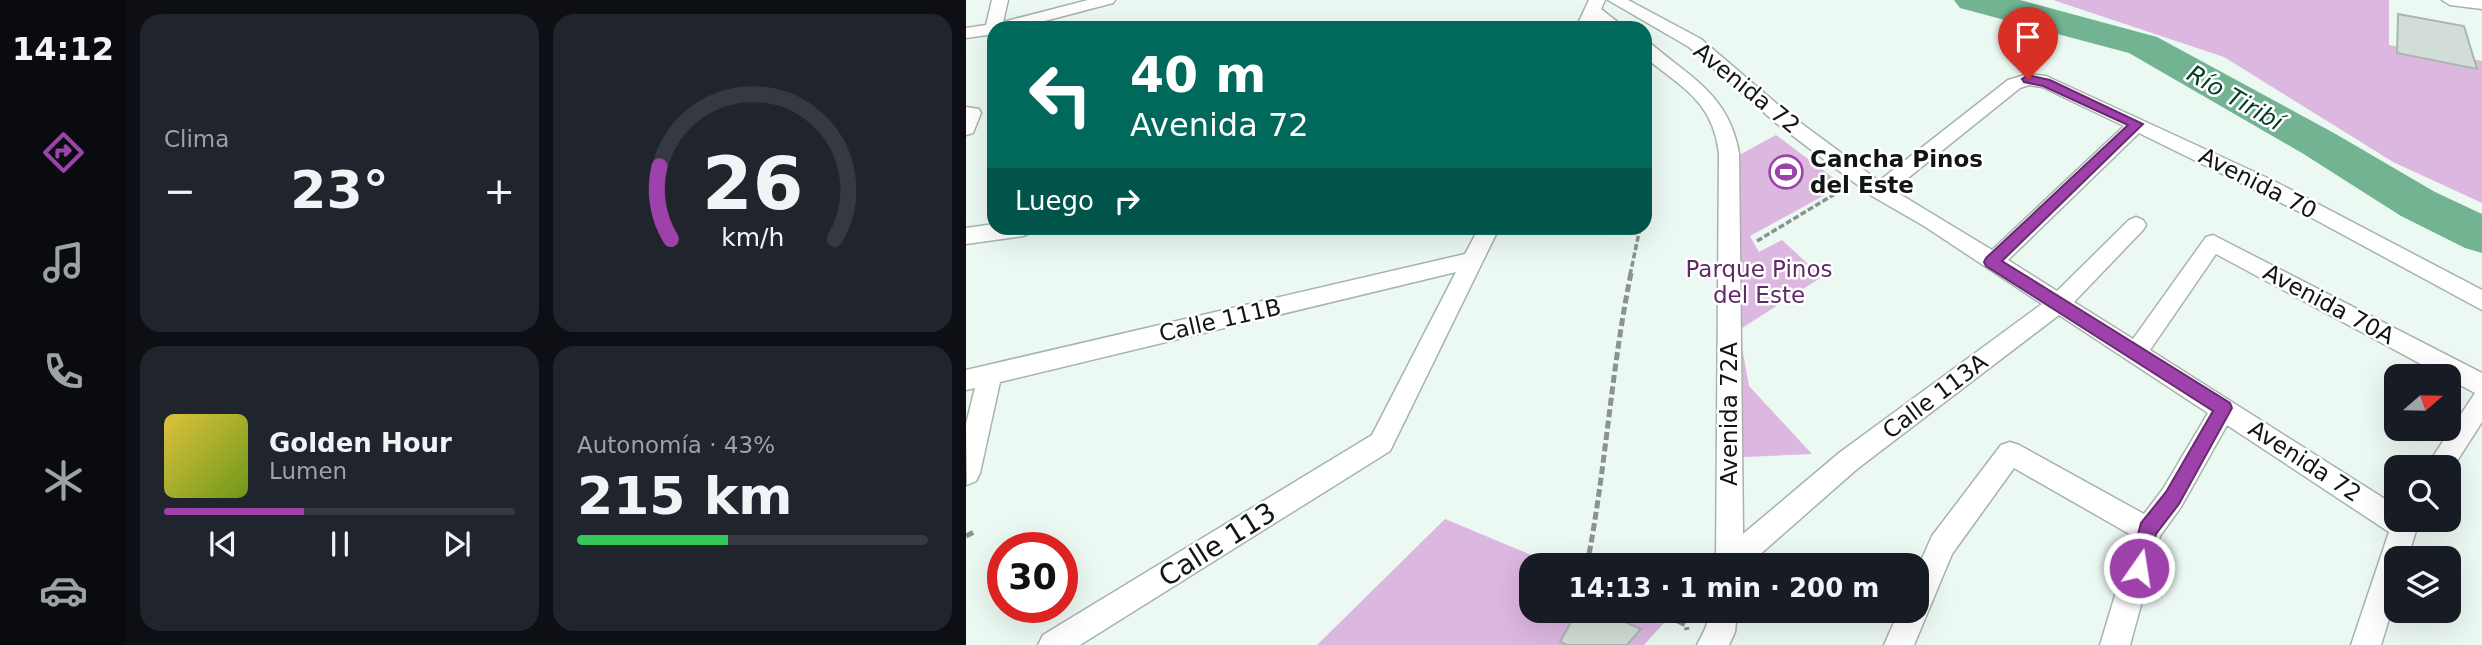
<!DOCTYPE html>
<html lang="es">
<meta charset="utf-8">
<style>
body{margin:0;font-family:"DejaVu Sans",sans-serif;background:#20242c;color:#f1f3f6;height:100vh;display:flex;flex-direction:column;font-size:26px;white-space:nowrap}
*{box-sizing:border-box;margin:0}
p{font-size:23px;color:#9ea1a6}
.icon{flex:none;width:38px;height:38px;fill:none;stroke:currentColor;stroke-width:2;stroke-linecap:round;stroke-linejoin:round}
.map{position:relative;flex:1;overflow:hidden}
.panel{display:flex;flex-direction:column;gap:14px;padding:14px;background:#0d0f14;width:840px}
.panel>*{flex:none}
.top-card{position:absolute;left:21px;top:21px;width:665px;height:214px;border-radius:21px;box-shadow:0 7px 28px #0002;background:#00695c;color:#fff;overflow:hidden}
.needle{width:46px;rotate:70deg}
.tools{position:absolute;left:1418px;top:364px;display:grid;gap:14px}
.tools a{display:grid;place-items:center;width:77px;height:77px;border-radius:14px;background:#171b24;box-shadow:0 7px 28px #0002;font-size:35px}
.speed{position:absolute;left:21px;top:532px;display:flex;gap:14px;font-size:35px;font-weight:700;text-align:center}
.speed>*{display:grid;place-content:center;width:91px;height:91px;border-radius:50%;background:#171b24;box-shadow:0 7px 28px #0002;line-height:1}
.speed .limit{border:10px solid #d22;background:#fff;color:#111}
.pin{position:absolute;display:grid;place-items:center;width:60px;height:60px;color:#fff;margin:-72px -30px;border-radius:50% 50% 50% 0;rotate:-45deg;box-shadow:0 0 7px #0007}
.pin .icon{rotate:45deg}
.me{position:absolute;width:77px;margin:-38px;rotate:13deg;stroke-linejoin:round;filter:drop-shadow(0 0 5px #0008)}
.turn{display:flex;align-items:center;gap:24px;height:147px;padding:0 28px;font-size:32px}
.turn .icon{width:91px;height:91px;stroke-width:2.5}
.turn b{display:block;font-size:49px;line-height:60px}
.then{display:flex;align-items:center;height:66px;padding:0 28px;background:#0003;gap:14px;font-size:26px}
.big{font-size:52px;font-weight:600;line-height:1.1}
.panel .widget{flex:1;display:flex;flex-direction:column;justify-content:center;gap:10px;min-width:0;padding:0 24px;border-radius:21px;background:#20242c}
.panel .dial{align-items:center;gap:0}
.dial svg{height:182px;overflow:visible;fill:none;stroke:#363941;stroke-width:7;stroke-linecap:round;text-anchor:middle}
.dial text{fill:#f1f3f6;stroke:none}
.song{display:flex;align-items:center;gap:21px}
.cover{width:84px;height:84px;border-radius:10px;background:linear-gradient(135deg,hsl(50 70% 55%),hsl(80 70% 35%))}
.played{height:7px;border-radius:4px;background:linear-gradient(90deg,#9e41ab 40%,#363941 40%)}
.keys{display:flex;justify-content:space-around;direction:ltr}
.heat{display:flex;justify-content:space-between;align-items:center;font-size:38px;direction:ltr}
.charge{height:10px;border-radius:5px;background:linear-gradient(90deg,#34c759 43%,#363941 0)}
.panel .tiles{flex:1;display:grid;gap:14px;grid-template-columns:repeat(2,1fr)}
.trip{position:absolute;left:553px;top:553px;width:410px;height:70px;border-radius:21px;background:#171b24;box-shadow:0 7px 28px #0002;font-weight:600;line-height:70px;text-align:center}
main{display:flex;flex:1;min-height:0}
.menu{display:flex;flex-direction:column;width:126px;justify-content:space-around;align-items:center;background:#090b0e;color:#9ea1a6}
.menu .icon{width:49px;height:49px}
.menu .current{color:#9e41ab}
.menu b{font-size:32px;color:#f1f3f6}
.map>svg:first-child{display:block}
</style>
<main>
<nav class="menu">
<b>14:12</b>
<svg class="icon current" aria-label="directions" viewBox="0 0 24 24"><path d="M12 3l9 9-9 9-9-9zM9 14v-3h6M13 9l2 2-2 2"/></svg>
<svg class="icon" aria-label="music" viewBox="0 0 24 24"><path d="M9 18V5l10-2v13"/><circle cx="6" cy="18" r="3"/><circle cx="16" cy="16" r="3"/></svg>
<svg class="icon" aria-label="phone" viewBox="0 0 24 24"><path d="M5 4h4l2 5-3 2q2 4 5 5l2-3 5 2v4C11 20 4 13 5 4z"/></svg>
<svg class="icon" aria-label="climate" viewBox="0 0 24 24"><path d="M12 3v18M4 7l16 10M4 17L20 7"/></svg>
<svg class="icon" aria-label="car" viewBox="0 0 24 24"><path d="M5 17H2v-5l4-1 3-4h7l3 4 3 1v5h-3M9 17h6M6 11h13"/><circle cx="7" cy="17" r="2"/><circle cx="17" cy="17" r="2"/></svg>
</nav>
<section class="panel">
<div class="tiles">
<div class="widget"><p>Clima</p>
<div class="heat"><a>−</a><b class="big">23°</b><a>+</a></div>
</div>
<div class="widget dial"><svg viewBox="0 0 100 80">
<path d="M14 69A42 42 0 1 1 86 69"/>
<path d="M14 69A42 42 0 0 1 9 37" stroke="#9e41ab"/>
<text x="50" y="56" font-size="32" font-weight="700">26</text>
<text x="50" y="72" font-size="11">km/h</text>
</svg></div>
<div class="widget">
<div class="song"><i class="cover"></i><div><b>Golden Hour</b><p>Lumen</p></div></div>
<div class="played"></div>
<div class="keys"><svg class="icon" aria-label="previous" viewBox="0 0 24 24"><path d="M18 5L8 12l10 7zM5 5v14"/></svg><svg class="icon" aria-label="pause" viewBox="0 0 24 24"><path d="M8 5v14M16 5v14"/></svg><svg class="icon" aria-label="next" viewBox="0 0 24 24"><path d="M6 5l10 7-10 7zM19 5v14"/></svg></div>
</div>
<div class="widget"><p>Autonomía · 43%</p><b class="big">215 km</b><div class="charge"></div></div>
</div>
</section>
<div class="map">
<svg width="1516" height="645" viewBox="0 0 1516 645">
<rect width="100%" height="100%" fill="#ecf9f2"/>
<g fill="#dcb7e0">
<path d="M1087,0H1423V45L1516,61V203L1427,162L1258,57Z"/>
<path d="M810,135L877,185L784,236L793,252L816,240L856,277L773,330L783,386L846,454L756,458L764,160Z"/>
<path d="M479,519L589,565H565V611H697L706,614L678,645H351Z"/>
</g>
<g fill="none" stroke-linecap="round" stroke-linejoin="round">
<path fill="#72b392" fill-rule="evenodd" d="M988,0H1054L1191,37L1368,133L1469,192L1516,214V253L1499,248L1435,216L1336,153L1163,53L994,8Z"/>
</g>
<g fill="#d1ddd6" stroke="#abb6b0" stroke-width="2">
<path d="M1432,14L1498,26L1511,69L1431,53Z"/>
<path d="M611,611H634L675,629L661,645H601L594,642Z"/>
</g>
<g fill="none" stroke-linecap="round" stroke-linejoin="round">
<defs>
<g id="minor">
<path d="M26,0H42L37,22L122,0H149L147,3L52,28H28V34L0,38V28L20,25Z"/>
<path d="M623,0H639L635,9L659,28H640L630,21L626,28H610Z"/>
<path d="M642,0H662L735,39L824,115L913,181L1042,80L1062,74L1080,76L1308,181L1516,290V310L1348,219L1173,133L1042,260L1091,291L1163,220L1170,217L1177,220L1180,225L1177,230L1108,302L1167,339L1240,237L1247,235L1516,373V422L1482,475V467H1460L1509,393L1250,254L1184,350L1430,506V520H1453L1442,558H1430V596L1415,645H1385L1423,532L1261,425L1215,507L1194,536L1164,645H1134L1167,536L1048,468L986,554L948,645H918L933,611H950V572L966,536L1035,445L1044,442L1053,445L1178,514L1197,489L1242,413L1093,315L891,469L782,565H750L753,153C746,100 717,89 679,57V43L685,44C727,79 763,96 773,153L777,534L873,453L1076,304L958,226L906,196L810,123L723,47ZM1063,85L1076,87L1158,126L1026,250L927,190L1054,88Z"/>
<path d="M1476,0H1516V9L1484,5Z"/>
<path d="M0,107L13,109L15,113L7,133L0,135Z"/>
<path d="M28,224V228H67L64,233L57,236L0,244V228Z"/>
<path d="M513,228H533L424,451L114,645H72L77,635L406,435L490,272L34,382L14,473L10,481L1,485L0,424L9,388L0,390V370L499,254Z"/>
<path d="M743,611H771L769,632L763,645H731L740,627Z"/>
</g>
</defs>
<use href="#minor" stroke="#a7b3ac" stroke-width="3"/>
<g stroke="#8a938f" stroke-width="3.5" stroke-dasharray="6 2.5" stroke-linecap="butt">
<path d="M791,241L877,189"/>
<path d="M664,275L674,228"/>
</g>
<g stroke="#8a938f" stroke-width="5" stroke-dasharray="8 3.5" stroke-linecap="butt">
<path d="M0,536L8,532"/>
<path d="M621,565C640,468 645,370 665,273"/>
<path d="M691,611L720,625L721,630"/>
</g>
<use href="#minor" fill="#fff" fill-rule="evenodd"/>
</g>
<path fill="#9e41ab" stroke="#672a6f" stroke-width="2" d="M1062,75L1084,80L1177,124L1036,261L1264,403L1266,408L1213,504L1190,534L1180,575L1173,578L1166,575L1163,568L1175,523L1200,492L1247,411L1020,266L1018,262L1020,258L1162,125L1077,86L1058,82L1056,79Z"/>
<defs>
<symbol id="stadium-ring" viewBox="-11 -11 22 22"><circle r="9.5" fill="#fff" stroke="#9e41ab" stroke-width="1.5"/><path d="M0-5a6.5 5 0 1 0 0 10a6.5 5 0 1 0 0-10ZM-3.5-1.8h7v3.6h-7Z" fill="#9e41ab"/></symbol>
</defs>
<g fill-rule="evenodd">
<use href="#stadium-ring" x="801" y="153" width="38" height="38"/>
</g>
<g text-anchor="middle" stroke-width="5" stroke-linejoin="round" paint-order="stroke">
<g font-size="23" fill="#111513" stroke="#fff">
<text transform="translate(781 88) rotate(39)" y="8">Avenida 72</text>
<text transform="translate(1292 183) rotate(27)" y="8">Avenida 70</text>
<text transform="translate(1363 304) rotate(28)" y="8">Avenida 70A</text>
<text transform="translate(254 320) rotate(-13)" y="8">Calle 111B</text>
<text transform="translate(969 396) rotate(-37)" y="8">Calle 113A</text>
<text transform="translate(763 414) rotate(-90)" y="8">Avenida 72A</text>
<text transform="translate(1339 461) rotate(33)" y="8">Avenida 72</text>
</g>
<g font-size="23" font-weight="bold" fill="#111513" stroke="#fff" text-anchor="start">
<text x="844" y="167">Cancha Pinos<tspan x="844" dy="26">del Este</tspan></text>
</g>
<g font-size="23" fill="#5f2b66" stroke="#fff">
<text x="793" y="277">Parque Pinos<tspan x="793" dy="26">del Este</tspan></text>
</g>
<g font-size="24" font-style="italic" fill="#043d27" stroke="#fff">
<text transform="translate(1269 98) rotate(30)" y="8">Río Tiribí</text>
</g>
<g font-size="28" fill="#111513" stroke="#fff">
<text transform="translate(251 544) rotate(-32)" y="10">Calle 113</text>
</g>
</g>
</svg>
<div class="tools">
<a><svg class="needle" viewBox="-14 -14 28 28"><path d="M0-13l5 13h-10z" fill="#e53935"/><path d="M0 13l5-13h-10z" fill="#9ea1a6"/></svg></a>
<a><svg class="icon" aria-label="search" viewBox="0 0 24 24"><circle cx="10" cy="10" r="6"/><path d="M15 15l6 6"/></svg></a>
<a><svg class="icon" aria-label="layers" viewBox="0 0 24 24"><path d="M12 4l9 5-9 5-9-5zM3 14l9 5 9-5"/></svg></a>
</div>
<div class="speed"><div class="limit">30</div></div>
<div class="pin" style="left:1062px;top:79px;background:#d93025"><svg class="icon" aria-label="arrive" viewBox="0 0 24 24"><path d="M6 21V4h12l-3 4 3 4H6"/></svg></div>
<svg class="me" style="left:1173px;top:568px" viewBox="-20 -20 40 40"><circle r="17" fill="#9e41ab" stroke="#fff" stroke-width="3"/><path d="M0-11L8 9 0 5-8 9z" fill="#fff"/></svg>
<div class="trip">14:13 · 1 min · 200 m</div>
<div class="top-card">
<div class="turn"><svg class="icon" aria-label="left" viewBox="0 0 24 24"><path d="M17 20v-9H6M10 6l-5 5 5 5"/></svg><div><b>40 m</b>Avenida 72</div></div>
<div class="then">Luego<svg class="icon" aria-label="right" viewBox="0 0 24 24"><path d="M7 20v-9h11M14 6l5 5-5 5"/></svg></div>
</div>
</div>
</main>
